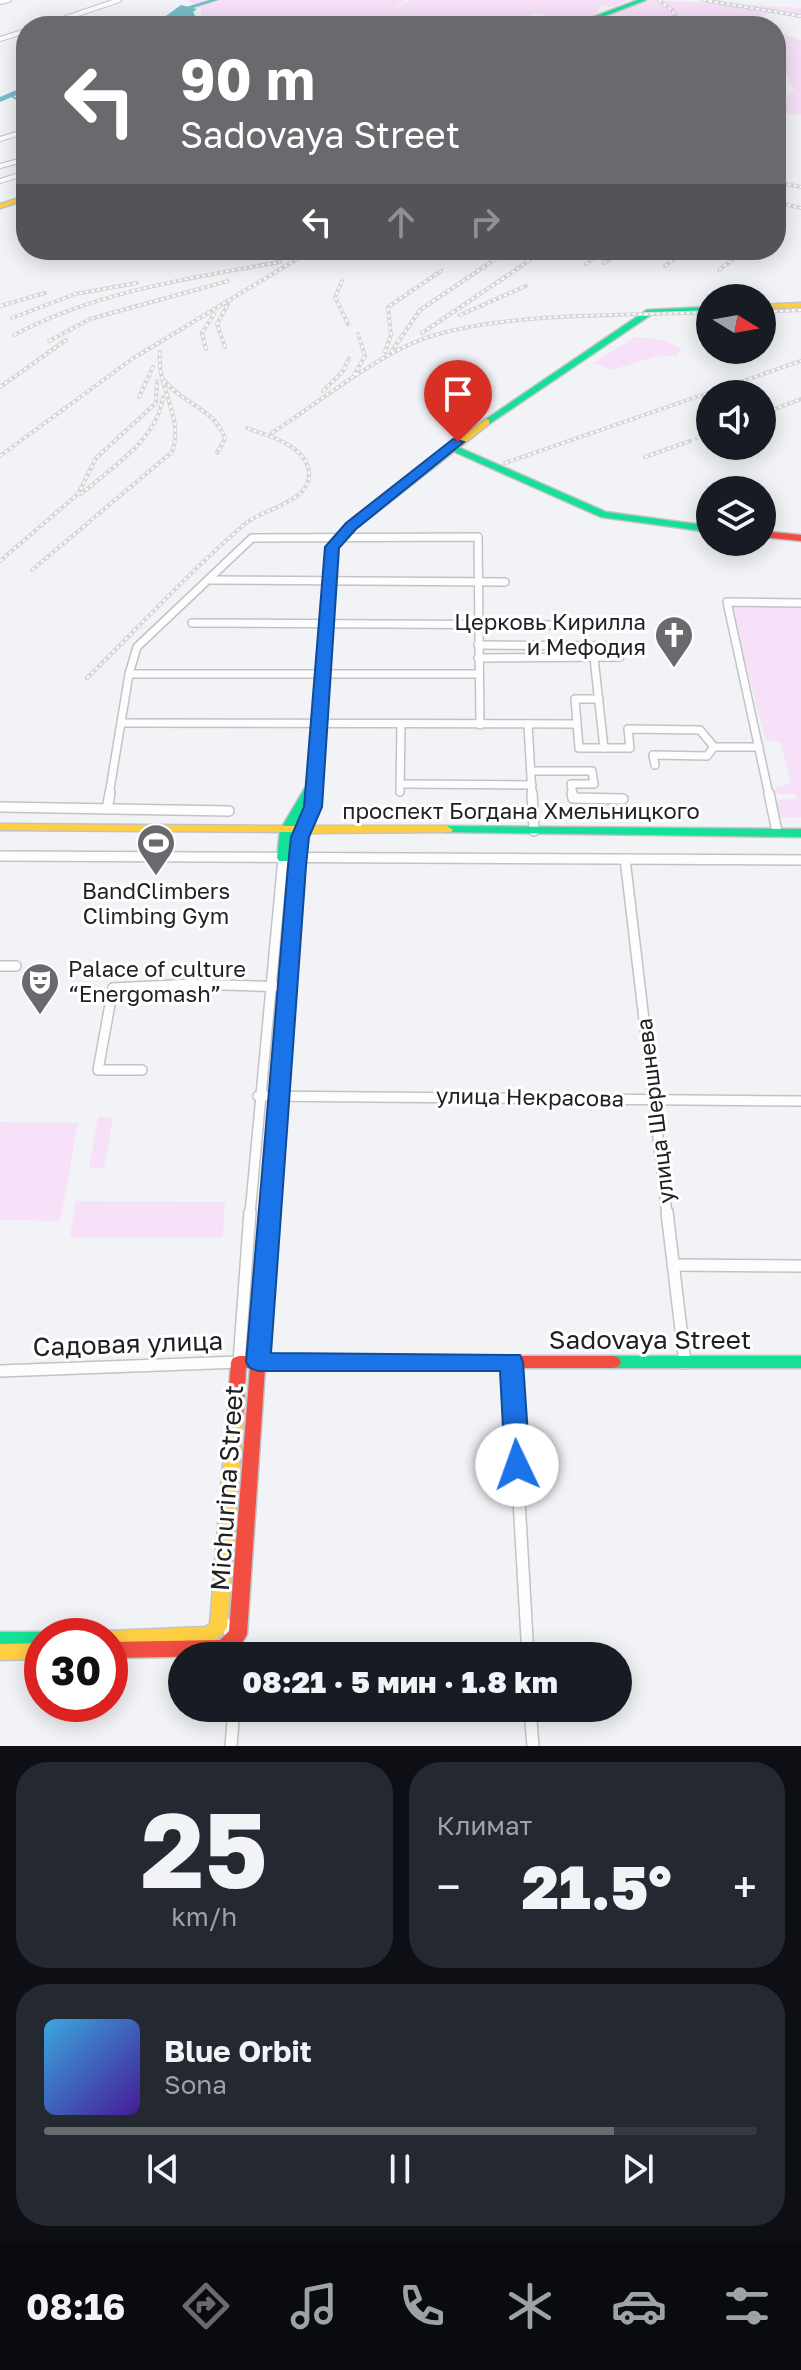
<!DOCTYPE html>
<html lang="ru">
<meta charset="utf-8">
<style>
body{margin:0;font-family:"Golos Text",sans-serif;background:#242831;color:#f1f3f6;height:100vh;display:flex;flex-direction:column;font-size:30px;white-space:nowrap}
*{box-sizing:border-box;margin:0}
p{font-size:26px;color:#9ea1a6}
.icon{flex:none;width:44px;height:44px;fill:none;stroke:currentColor;stroke-width:2;stroke-linecap:round;stroke-linejoin:round}
.map{position:relative;height:1746px;overflow:hidden}
.panel{display:flex;flex-direction:column;gap:16px;padding:16px;background:#0d0f14;flex:1}
.panel>*{flex:none}
.hud{position:absolute;left:16px;top:16px;width:770px;height:244px;border-radius:32px;box-shadow:0 4px 20px #0003;background:#696a6e;color:#fff;overflow:hidden}
.needle{width:52px;rotate:101deg}
.tools{position:absolute;left:696px;top:284px;display:grid;gap:16px}
.tools a{display:grid;place-items:center;width:80px;height:80px;border-radius:50%;background:#171b24;box-shadow:0 4px 20px #0003;font-size:40px}
.speed{position:absolute;left:24px;top:1618px;display:flex;gap:16px;font-size:40px;font-weight:700;text-align:center}
.speed>*{display:grid;place-content:center;width:104px;height:104px;border-radius:50%;background:#171b24;box-shadow:0 4px 20px #0003;line-height:1}
.speed .limit{border:12px solid #d22;background:#fff;color:#111}
.pin{position:absolute;display:grid;place-items:center;width:68px;height:68px;color:#fff;margin:-82px -34px;border-radius:50% 50% 50% 0;rotate:-45deg;box-shadow:0 0 8px #0007}
.pin .icon{rotate:45deg}
.me{position:absolute;width:88px;margin:-44px;rotate:357deg;stroke-linejoin:round;filter:drop-shadow(0 0 6px #0008)}
.turn{display:flex;align-items:center;gap:28px;height:168px;padding:0 32px;font-size:36px}
.turn .icon{width:104px;height:104px;stroke-width:2.5}
.turn b{display:block;font-size:56px;line-height:68px}
.lanes{display:flex;align-items:center;height:76px;padding:0 32px;background:#0003;justify-content:center;gap:40px;direction:ltr}
.lanes .off{opacity:.35}
.big{font-size:60px;font-weight:800;line-height:1.1}
.panel .card{flex:1;display:flex;flex-direction:column;justify-content:center;gap:12px;min-width:0;padding:0 28px;border-radius:32px;background:#242831}
.panel .dial{align-items:center;gap:0}
.dial b{font-size:104px;line-height:1}
.song{display:flex;align-items:center;gap:24px}
.cover{width:96px;height:96px;border-radius:12px;background:linear-gradient(135deg,hsl(200 70% 55%),hsl(260 70% 35%))}
.played{height:8px;border-radius:4px;background:linear-gradient(90deg,#696a6e 80%,#363941 80%)}
.keys{display:flex;justify-content:space-around;direction:ltr}
.heat{display:flex;justify-content:space-between;align-items:center;font-size:44px;direction:ltr}
.panel .tiles{flex:1;display:grid;gap:16px;grid-template-columns:1fr 1fr}
.card:last-child{grid-column:span 2}
.trip{position:absolute;left:168px;top:1642px;width:464px;height:80px;border-radius:40px;background:#171b24;box-shadow:0 4px 20px #0003;font-weight:800;line-height:80px;text-align:center}
.tab-bar{display:flex;height:128px;justify-content:space-around;align-items:center;background:#090b0e;color:#9ea1a6}
.tab-bar .icon{width:56px;height:56px}
.tab-bar .current{color:#696a6e}
.tab-bar b{font-size:36px;color:#f1f3f6}
.map>svg:first-child{display:block}
</style>
<div class="map">
<svg width="801" height="1746" viewBox="0 0 801 1746">
<rect width="100%" height="100%" fill="#f1f3f6"/>
<g fill="#f6e1f8">
<path d="M188,0H405L390,11L411,0H629L612,7L600,6L596,13L574,23L536,13L499,26H467L430,18L406,25L372,17L353,26H343L331,19L347,14L314,26H194L201,18V9Z"/>
<path d="M651,0L801,8V18L745,8L768,14L751,24L757,26H582Z"/>
<path d="M776,32L801,40V115L776,113V99H785L794,91L776,48Z"/>
<path d="M635,337L664,340L682,350L676,356L660,355L612,370L593,363Z"/>
<path d="M731,605L801,606V817L780,818L777,800L797,799L795,794H775L776,787L791,783L781,743L765,739Z"/>
<path d="M98,1117H113L104,1168H89Z"/>
<path d="M0,1122L78,1123L60,1221L0,1220Z"/>
<path d="M76,1201L225,1202L223,1237H70Z"/>
</g>
<path fill="#77bec7" d="M181,5L197,9L193,12L197,19L186,26H152Z"/>
<g fill="none" stroke-linecap="round" stroke-linejoin="round">
<path stroke="#77bec7" stroke-width="2" d="M10,95L26,105"/>
<g fill="#77bec7" fill-rule="evenodd">
<path d="M209,0H219L190,9L171,26H164L186,7Z"/>
<path d="M26,86V91L0,102V97Z"/>
</g>
<defs>
<g id="street-far3">
<path d="M0,2L9,0"/>
<path d="M42,26L119,0"/>
<path d="M554,26L560,23"/>
<path d="M0,39L26,31"/>
<path d="M20,121L26,122"/>
<path d="M0,139L26,131"/>
<path d="M0,166L26,159"/>
<path d="M0,181L26,173"/>
</g>
<g id="street-far2">
<path d="M209,580L505,582"/>
<path d="M192,623L558,625"/>
<path d="M478,645L618,646L620,657L478,658"/>
<path d="M594,658L604,748"/>
<path d="M129,674H478"/>
<path d="M599,699H575L579,748H630L628,729L700,730L714,747H759"/>
<path d="M121,723L577,724"/>
<path d="M528,724L532,795"/>
<path d="M655,765L653,755L707,756L714,747"/>
<path d="M531,771H592L594,784H571L573,795"/>
<path d="M401,784L532,785"/>
<path d="M400,792L401,725"/>
<path d="M109,795L129,674L137,647L252,538L478,537L480,725"/>
<path d="M769,795L727,602L801,603"/>
</g>
<g id="street-far1">
<path d="M532,793L534,831"/>
<path d="M572,793L573,798L623,799"/>
<path d="M769,793L777,832"/>
<path d="M0,807L229,811"/>
<path d="M107,809L110,793"/>
<path d="M0,856L801,860"/>
<path d="M625,859L667,1214"/>
<path d="M0,966H16"/>
<path d="M113,988L193,984L287,987"/>
<path d="M113,988L98,1070H142"/>
<path d="M258,1096L801,1101"/>
<path d="M250,1214L283,858"/>
<path d="M270,1214L298,858"/>
</g>
<g id="street">
<path d="M667,1212L685,1363"/>
<path d="M673,1265L801,1266"/>
<path d="M258,1362L270,1212"/>
<path d="M511,1362L528,1656"/>
<path d="M0,1371L239,1362L250,1212"/>
<path d="M224,1622L238,1647L237,1656"/>
<path d="M530,1708L533,1746"/>
<path d="M231,1746L234,1708"/>
</g>
<g id="fast">
<path d="M638,0H646L578,26H570Z"/>
<path d="M710,307V311L652,314L489,424L482,422L647,310Z"/>
<path d="M451,444L606,512L710,526V532L601,517L448,449V445Z"/>
<path d="M311,785L317,788L292,830L289,858L287,861H279L277,858L280,830L305,788Z"/>
<path d="M447,826L801,829V837L443,832L441,830Z"/>
<path d="M613,1356H801V1368H613L607,1366L605,1362L607,1358Z"/>
<path d="M0,1632H42L49,1636H42V1648H0Z"/>
</g>
<g id="slow">
<path d="M26,196V200L0,208V204Z"/>
<path d="M801,303V307L762,309V305Z"/>
<path d="M486,419L489,420V424L341,540L337,547L319,807L311,826H447L453,830L451,832L308,833L304,858L298,862L292,858L296,832L0,830V824L299,826L307,807L327,547L335,536Z"/>
<path d="M235,1411L241,1412L243,1417L227,1627C223,1635 217,1640 209,1643L110,1647V1636H103L110,1631L205,1627L210,1624L227,1417L229,1412Z"/>
<path d="M42,1643V1659L0,1660V1644Z"/>
</g>
<g id="jam">
<path d="M762,531L801,535V541L762,537Z"/>
<path d="M239,1356H613L619,1358L621,1362L619,1366L613,1368H265L247,1634C241,1647 233,1653 220,1656L110,1658V1642L220,1640L229,1631L250,1368H246L243,1417L241,1422L235,1423L229,1422L227,1417L231,1362L233,1358Z"/>
</g>
</defs>
<use href="#street-far3" stroke="#c2c3c6" stroke-width="6"/>
<use href="#street-far2" stroke="#c2c3c6" stroke-width="10"/>
<use href="#street-far1" stroke="#c2c3c6" stroke-width="12"/>
<use href="#street" stroke="#c2c3c6" stroke-width="14"/>
<use href="#fast" stroke="#c2c3c6" stroke-width="3"/>
<use href="#slow" stroke="#c2c3c6" stroke-width="3"/>
<use href="#jam" stroke="#c2c3c6" stroke-width="3"/>
<use href="#street-far3" stroke="#fdfdfe" stroke-width="4"/>
<use href="#street-far2" stroke="#fdfdfe" stroke-width="7"/>
<use href="#street-far1" stroke="#fdfdfe" stroke-width="9"/>
<use href="#street" stroke="#fdfdfe" stroke-width="11"/>
<use href="#fast" fill="#16e098" fill-rule="evenodd"/>
<use href="#slow" fill="#ffcf43" fill-rule="evenodd"/>
<use href="#jam" fill="#f24e42" fill-rule="evenodd"/>
<defs>
<g id="rail">
<path d="M659,0L672,10L680,26"/>
<path d="M703,0L801,16"/>
<path d="M776,182L801,187"/>
<path d="M776,202L801,208"/>
<path d="M604,263L623,250"/>
<path d="M586,264L605,250"/>
<path d="M665,266L686,250"/>
<path d="M719,270L745,250"/>
<path d="M342,281L335,297L348,324"/>
<path d="M497,283L544,250"/>
<path d="M0,306L45,293"/>
<path d="M762,312L801,310"/>
<path d="M460,315L526,286"/>
<path d="M12,318L75,294L137,283"/>
<path d="M422,333L505,277"/>
<path d="M14,335C95,292 190,278 280,262"/>
<path d="M49,341L90,319L228,281"/>
<path d="M225,347L217,324L228,304"/>
<path d="M206,349L202,333L214,314"/>
<path d="M385,352L391,335L388,307L441,271"/>
<path d="M391,352L420,310L497,258"/>
<path d="M354,375L365,356L358,334"/>
<path d="M164,380C182,404 216,409 225,439L217,453"/>
<path d="M0,387L66,340"/>
<path d="M323,391L343,371L349,358"/>
<path d="M139,397L153,367"/>
<path d="M762,414L801,399"/>
<path d="M272,433C318,403 384,349 435,335C514,312 626,316 710,312"/>
<path d="M697,438L710,433"/>
<path d="M0,456L132,359L312,250"/>
<path d="M645,457L690,441"/>
<path d="M505,463L801,361"/>
<path d="M81,494C112,467 157,440 163,397"/>
<path d="M0,561L78,494L96,458L156,403L157,381"/>
<path d="M32,570L172,452C185,417 156,388 160,352"/>
<path d="M87,678C139,627 190,571 246,523C263,509 312,502 309,472C306,445 268,436 247,428"/>
</g>
</defs>
<use href="#rail" stroke="#d7d7d7" stroke-width="4"/>
<use href="#rail" stroke="#fff" stroke-width="2" stroke-dasharray="3" stroke-linecap="butt"/>
</g>
<path fill="#1a73e8" stroke="#114b97" stroke-width="2" d="M453,439L464,442L356,529L339,548L322,807L309,837L306,866L271,1353L520,1355L523,1362L530,1465L526,1472L517,1475L508,1472L505,1465L500,1371H258L250,1368L246,1362L288,866L291,837L304,807L325,547L346,523Z"/>
<defs>
<symbol id="church-pin" viewBox="-11 -11 22 30"><path d="M0 17L-7.5 6A9.5 9.5 0 1 1 7.5 6Z" fill="#696a6e" stroke="#fff"/><path d="M-1.2-6h2.4v3.5h3.3v2.4h-3.3V6h-2.4V-.1h-3.3v-2.4h3.3Z" fill="#fff"/></symbol>
<symbol id="stadium-pin" viewBox="-11 -11 22 30"><path d="M0 17L-7.5 6A9.5 9.5 0 1 1 7.5 6Z" fill="#696a6e" stroke="#fff"/><path d="M0-5a6.5 5 0 1 0 0 10a6.5 5 0 1 0 0-10ZM-3.5-1.8h7v3.6h-7Z" fill="#fff"/></symbol>
<symbol id="theatre-pin" viewBox="-11 -11 22 30"><path d="M0 17L-7.5 6A9.5 9.5 0 1 1 7.5 6Z" fill="#696a6e" stroke="#fff"/><path d="M-5-5.5Q0-4 5-5.5V0Q5 5 0 6Q-5 5-5 0ZM-3.3-2.5H-1v1.5H-3.3ZM1-2.5H3.3v1.5H1ZM-2.8 1Q0 5.5 2.8 1Z" fill="#fff"/></symbol>
</defs>
<g fill-rule="evenodd">
<use href="#church-pin" x="652" y="613" width="44" height="60"/>
<use href="#stadium-pin" x="134" y="821" width="44" height="60"/>
<use href="#theatre-pin" x="18" y="960" width="44" height="60"/>
</g>
<g text-anchor="middle" stroke-width="6" stroke-linejoin="round" paint-order="stroke">
<g font-size="22" fill="#202124" stroke="#fff" text-anchor="end">
<text x="646" y="630">Церковь Кирилла<tspan x="646" dy="25">и Мефодия</tspan></text>
<text x="156" y="899" text-anchor="middle">BandClimbers<tspan x="156" dy="25">Climbing Gym</tspan></text>
<text x="68" y="977" text-anchor="start">Palace of culture<tspan x="68" dy="25">“Energomash”</tspan></text>
</g>
<g font-size="22" fill="#202124" stroke="#fff">
<text x="521" y="819">проспект Богдана Хмельницкого</text>
<text transform="translate(530 1097) rotate(1)" y="8">улица Некрасова</text>
<text transform="translate(655 1111) rotate(-97)" y="8">улица Шершнева</text>
</g>
<g font-size="26" fill="#202124" stroke="#fff">
<text x="650" y="1349">Sadovaya Street</text>
<text transform="translate(128 1344) rotate(-2)" y="9">Садовая улица</text>
<text transform="translate(227 1488) rotate(-86)" y="9">Michurina Street</text>
</g>
</g>
</svg>
<div class="tools">
<a><svg class="needle" viewBox="-14 -14 28 28"><path d="M0-13l5 13h-10z" fill="#e53935"/><path d="M0 13l5-13h-10z" fill="#9ea1a6"/></svg></a>
<a><svg class="icon" aria-label="sound" viewBox="0 0 24 24"><path d="M4 9h4l5-4v14l-5-4H4zM17 9q2 3 0 6"/></svg></a>
<a><svg class="icon" aria-label="layers" viewBox="0 0 24 24"><path d="M12 4l9 5-9 5-9-5zM3 14l9 5 9-5"/></svg></a>
</div>
<div class="speed"><div class="limit">30</div></div>
<div class="pin" style="left:458px;top:442px;background:#d93025"><svg class="icon" aria-label="arrive" viewBox="0 0 24 24"><path d="M6 21V4h12l-3 4 3 4H6"/></svg></div>
<svg class="me" style="left:517px;top:1465px" viewBox="-20 -20 40 40"><circle r="19" fill="#fff"/><path d="M0-13L10 11 0 6-10 11z" fill="#1a73e8"/></svg>
<div class="trip">08:21 · 5 мин · 1.8 km</div>
<div class="hud">
<div class="turn"><svg class="icon" aria-label="left" viewBox="0 0 24 24"><path d="M17 20v-9H6M10 6l-5 5 5 5"/></svg><div><b>90 m</b>Sadovaya Street</div></div>
<div class="lanes"><svg class="icon" aria-label="left" viewBox="0 0 24 24"><path d="M17 20v-9H6M10 6l-5 5 5 5"/></svg><svg class="icon off" aria-label="ahead" viewBox="0 0 24 24"><path d="M12 20V5M6 11l6-6 6 6"/></svg><svg class="icon off" aria-label="right" viewBox="0 0 24 24"><path d="M7 20v-9h11M14 6l5 5-5 5"/></svg></div>
</div>
</div>
<section class="panel">
<div class="tiles">
<div class="card dial"><b>25</b><p>km/h</p></div>
<div class="card"><p>Климат</p>
<div class="heat"><a>−</a><b class="big">21.5°</b><a>+</a></div>
</div>
<div class="card">
<div class="song"><i class="cover"></i><div><b>Blue Orbit</b><p>Sona</p></div></div>
<div class="played"></div>
<div class="keys"><svg class="icon" aria-label="previous" viewBox="0 0 24 24"><path d="M18 5L8 12l10 7zM5 5v14"/></svg><svg class="icon" aria-label="pause" viewBox="0 0 24 24"><path d="M8 5v14M16 5v14"/></svg><svg class="icon" aria-label="next" viewBox="0 0 24 24"><path d="M6 5l10 7-10 7zM19 5v14"/></svg></div>
</div>
</div>
</section>
<nav class="tab-bar">
<b>08:16</b>
<svg class="icon current" aria-label="directions" viewBox="0 0 24 24"><path d="M12 3l9 9-9 9-9-9zM9 14v-3h6M13 9l2 2-2 2"/></svg>
<svg class="icon" aria-label="music" viewBox="0 0 24 24"><path d="M9 18V5l10-2v13"/><circle cx="6" cy="18" r="3"/><circle cx="16" cy="16" r="3"/></svg>
<svg class="icon" aria-label="phone" viewBox="0 0 24 24"><path d="M5 4h4l2 5-3 2q2 4 5 5l2-3 5 2v4C11 20 4 13 5 4z"/></svg>
<svg class="icon" aria-label="climate" viewBox="0 0 24 24"><path d="M12 3v18M4 7l16 10M4 17L20 7"/></svg>
<svg class="icon" aria-label="car" viewBox="0 0 24 24"><path d="M5 17H2v-5l4-1 3-4h7l3 4 3 1v5h-3M9 17h6M6 11h13"/><circle cx="7" cy="17" r="2"/><circle cx="17" cy="17" r="2"/></svg>
<svg class="icon" aria-label="filters" viewBox="0 0 24 24"><path d="M4 7h16M4 17h16"/><circle cx="9" cy="7" r="2"/><circle cx="15" cy="17" r="2"/></svg>
</nav>
